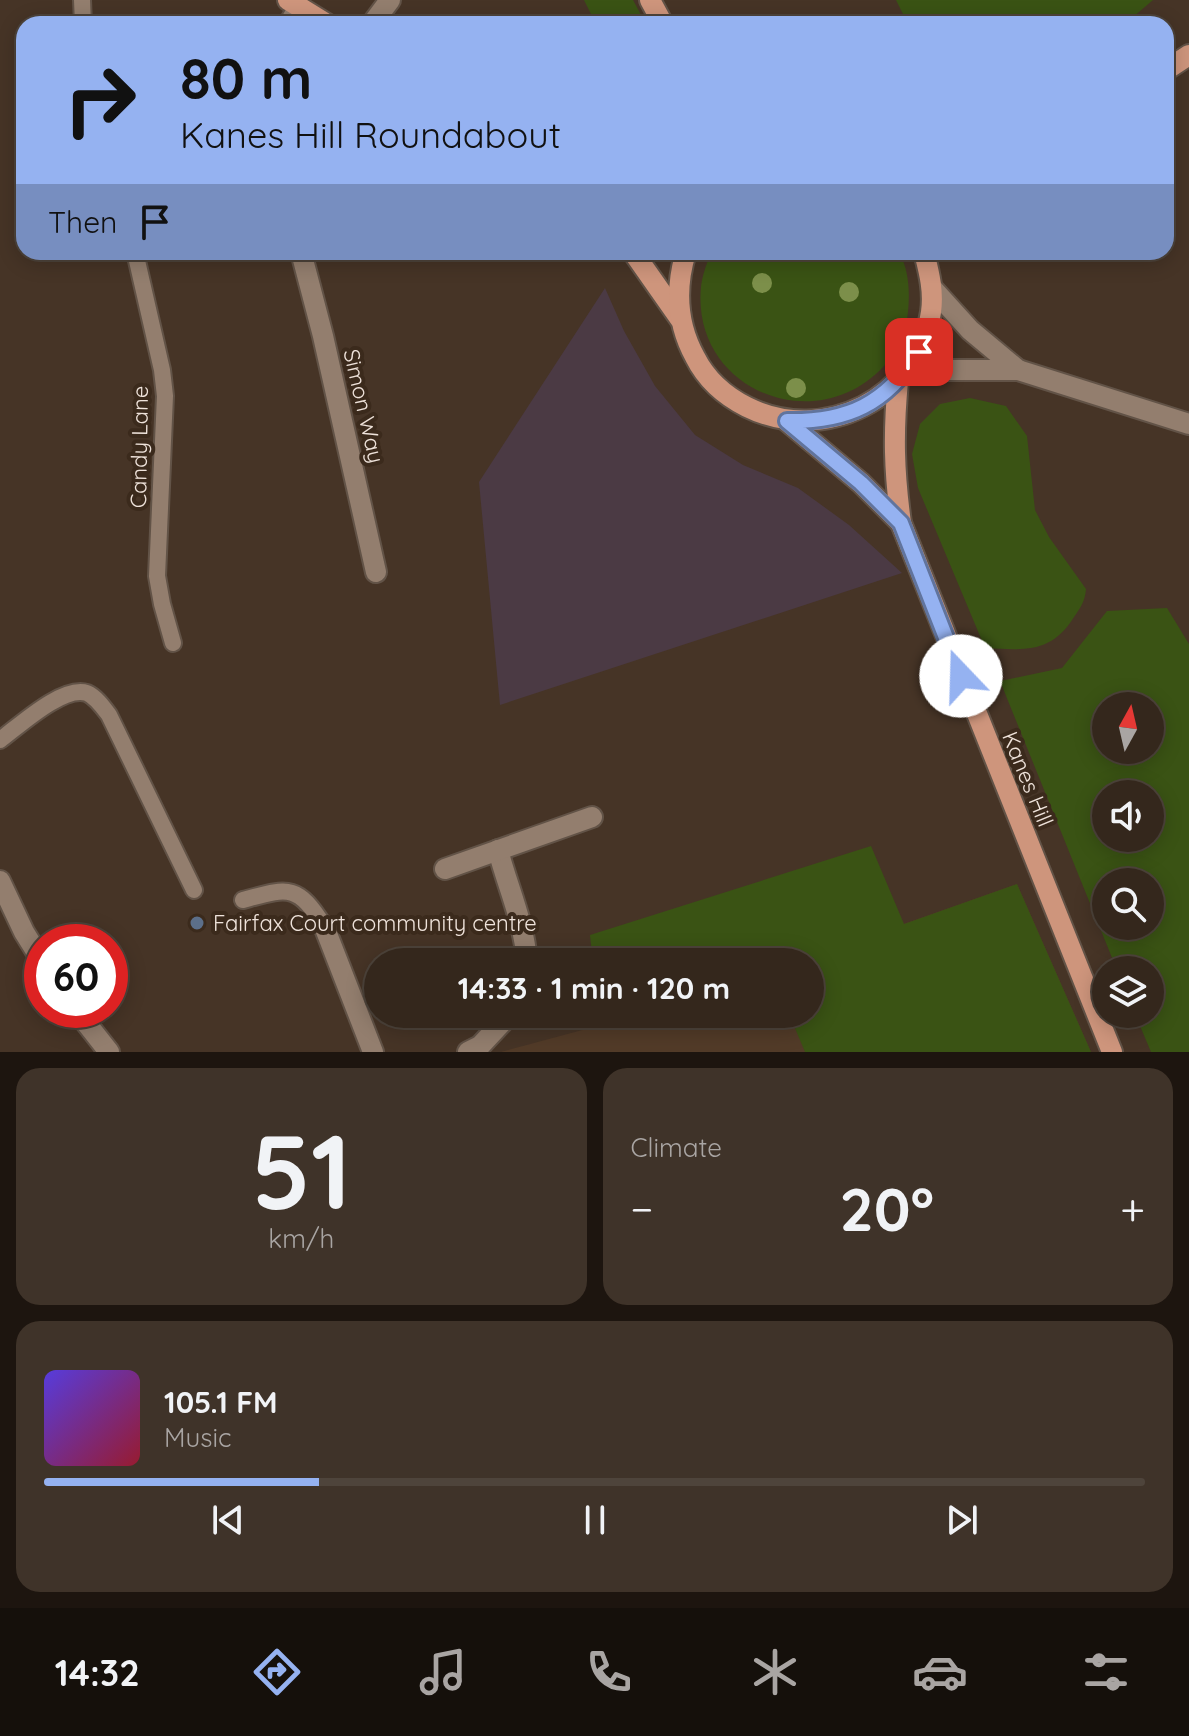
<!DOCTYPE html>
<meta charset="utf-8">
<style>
body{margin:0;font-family:Quicksand,sans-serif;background:#3f3329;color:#f1f3f6;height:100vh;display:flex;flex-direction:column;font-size:30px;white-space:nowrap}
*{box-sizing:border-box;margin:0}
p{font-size:26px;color:#a9a5a3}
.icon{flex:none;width:44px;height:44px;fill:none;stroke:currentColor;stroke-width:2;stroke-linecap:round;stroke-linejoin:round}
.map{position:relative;height:1052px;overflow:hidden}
.drawer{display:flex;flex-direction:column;gap:16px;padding:16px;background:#1d150f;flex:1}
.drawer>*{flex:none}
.guide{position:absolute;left:16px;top:16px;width:1158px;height:244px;border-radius:24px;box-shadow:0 4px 20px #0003,0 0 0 2px #4e443b;background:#95b2f1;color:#111;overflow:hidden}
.needle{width:52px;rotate:8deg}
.fabs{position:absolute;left:1092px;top:692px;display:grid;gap:16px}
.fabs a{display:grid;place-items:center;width:72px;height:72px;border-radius:50%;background:#34271c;box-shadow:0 4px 20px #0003,0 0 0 2px #4e443b;font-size:40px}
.speed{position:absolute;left:24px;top:924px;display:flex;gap:16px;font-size:40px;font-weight:700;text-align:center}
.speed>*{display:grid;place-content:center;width:104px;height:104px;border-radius:50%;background:#34271c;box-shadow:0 4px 20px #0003,0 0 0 2px #4e443b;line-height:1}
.speed .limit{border:12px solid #d22;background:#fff;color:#111}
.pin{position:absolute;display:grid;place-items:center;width:68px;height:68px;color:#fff;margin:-34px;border-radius:16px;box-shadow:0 4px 12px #0006}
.me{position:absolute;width:88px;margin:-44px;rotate:339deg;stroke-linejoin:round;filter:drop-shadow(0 0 6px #0008)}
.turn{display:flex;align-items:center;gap:28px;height:168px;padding:0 32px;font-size:36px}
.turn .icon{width:104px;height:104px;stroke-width:2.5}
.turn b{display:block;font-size:56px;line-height:68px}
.then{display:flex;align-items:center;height:76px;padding:0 32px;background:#0003;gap:16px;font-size:30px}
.big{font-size:60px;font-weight:700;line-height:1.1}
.drawer .widget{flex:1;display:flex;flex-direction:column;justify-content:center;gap:12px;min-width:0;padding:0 28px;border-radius:24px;background:#3f3329}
.drawer .dial{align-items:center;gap:0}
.dial b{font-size:104px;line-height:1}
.song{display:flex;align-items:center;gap:24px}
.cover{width:96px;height:96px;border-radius:12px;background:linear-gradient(135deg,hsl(250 70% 55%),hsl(350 70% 35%))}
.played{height:8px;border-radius:4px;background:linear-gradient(90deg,#95b2f1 25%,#4e443b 25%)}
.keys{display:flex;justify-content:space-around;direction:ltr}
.heat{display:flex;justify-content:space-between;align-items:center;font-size:44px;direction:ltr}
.drawer .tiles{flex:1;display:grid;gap:16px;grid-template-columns:1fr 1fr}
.widget:last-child{grid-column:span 2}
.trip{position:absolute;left:364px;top:948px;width:460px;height:80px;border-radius:40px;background:#34271c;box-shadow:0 4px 20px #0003,0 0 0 2px #4e443b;font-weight:700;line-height:80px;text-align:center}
.tab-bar{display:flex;height:128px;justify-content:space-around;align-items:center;background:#15100b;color:#a9a5a3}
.tab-bar .icon{width:56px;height:56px}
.tab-bar .current{color:#95b2f1}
.tab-bar b{font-size:36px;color:#f1f3f6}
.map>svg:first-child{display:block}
</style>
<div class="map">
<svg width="1189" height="1052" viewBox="0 0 1189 1052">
<rect width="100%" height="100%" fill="#463426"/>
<path fill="#523b28" d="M1017,884L1091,1052H501L642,1014H810V962H796Z"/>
<path fill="#4b3a44" d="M605,288L624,331L655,386L695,435L743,465L798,488L849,525L902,573L500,705L479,482Z"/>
<g fill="#3a5314" fill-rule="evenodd">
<path d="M584,0H633L646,24H596Z"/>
<path d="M896,0H1153L1125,24H908Z"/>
<path d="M711,252H899C909,270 910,292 908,312C906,332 898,351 884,366C816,440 691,390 701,287C702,276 707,263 711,252Z"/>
<path d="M970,398L1006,406L1027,436L1035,510L1049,537L1086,589C1085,601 1081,607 1074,617C1051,654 1024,650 985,648L918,488L912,454L920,424L940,404Z"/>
<path d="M1167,608L1189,644V1052H1151L1135,1014H1150V970H1117L1000,681L1062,668L1107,611ZM1150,706V750H1106V706ZM1150,794V838H1106V794ZM1150,882V926H1106V882Z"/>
<path d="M871,846L904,924L1017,884L1091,1052H805L789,1014H810V962H622L592,954L590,935Z"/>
</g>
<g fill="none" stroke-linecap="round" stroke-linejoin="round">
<defs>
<g id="lane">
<path d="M82,0L83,24"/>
<path d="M135,252L162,370L165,396L157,576L162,604L173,643"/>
<path d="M0,740C19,726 63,685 87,693C96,697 103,707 109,715L194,890"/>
<path d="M243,900C288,888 297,883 324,926"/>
</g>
<g id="street">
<path d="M289,24L299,7"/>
<path d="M372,24L390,0"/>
<path d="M301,252L323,336L376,572"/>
<path d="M932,288L970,330L1018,370"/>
<path d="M907,370H1018L1189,424"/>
<path d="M498,850C508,888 524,922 527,962"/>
<path d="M445,869L592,817"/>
<path d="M0,881L24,932L42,961"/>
<path d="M324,926L373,1052"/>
<path d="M76,1010L109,1052"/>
<path d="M468,1052L480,1046L510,1014"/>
</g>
<g id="primary">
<path d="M288,0L327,24"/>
<path d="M650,0L663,24"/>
<path d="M1166,70L1189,55"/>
<path d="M633,252L680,319"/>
<path d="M686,252C675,288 677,324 695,357C706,379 725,396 747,407C824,445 918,399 931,312C934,291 929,272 924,252"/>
<path d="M898,381C893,434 894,471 901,523L1112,1052"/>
<path d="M787,421L861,483L901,523"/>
</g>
</defs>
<use href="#lane" stroke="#625347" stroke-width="20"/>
<use href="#street" stroke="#625347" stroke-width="24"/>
<use href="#primary" stroke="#625347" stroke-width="24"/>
<use href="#lane" stroke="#937e6e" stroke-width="16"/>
<use href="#street" stroke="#937e6e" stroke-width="20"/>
<use href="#primary" stroke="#ce957c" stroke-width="20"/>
</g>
<g fill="#7c8f4a">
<circle cx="762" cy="283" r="10"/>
<circle cx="849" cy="292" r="10"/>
<circle cx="796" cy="388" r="10"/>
</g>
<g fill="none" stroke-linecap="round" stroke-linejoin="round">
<defs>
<path id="route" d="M919,352C886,404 848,422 787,421L861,483L901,523L961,676"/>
</defs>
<use href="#route" stroke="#61749d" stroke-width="20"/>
<use href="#route" stroke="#95b2f1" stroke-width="14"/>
</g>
<circle fill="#5c6f8a" stroke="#3b2a1c" stroke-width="3" cx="197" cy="923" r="8"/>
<g text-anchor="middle" stroke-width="8" stroke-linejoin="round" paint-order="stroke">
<g font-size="22" fill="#efe3db" stroke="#3b2a1c">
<text transform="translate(364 406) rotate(77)" y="8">Simon Way</text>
<text transform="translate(139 447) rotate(-89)" y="8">Candy Lane</text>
<text transform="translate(1028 779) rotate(68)" y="8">Kanes Hill</text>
</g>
<g font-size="22" fill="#efe3db" stroke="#3b2a1c" text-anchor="start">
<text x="213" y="931">Fairfax Court community centre</text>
</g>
</g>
</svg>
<div class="fabs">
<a><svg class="needle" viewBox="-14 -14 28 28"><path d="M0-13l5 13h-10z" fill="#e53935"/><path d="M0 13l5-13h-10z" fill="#a9a5a3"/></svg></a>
<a><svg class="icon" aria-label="sound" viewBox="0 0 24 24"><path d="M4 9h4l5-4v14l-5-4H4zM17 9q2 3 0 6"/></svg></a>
<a><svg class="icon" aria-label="search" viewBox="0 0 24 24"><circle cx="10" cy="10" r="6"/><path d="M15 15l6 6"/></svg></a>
<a><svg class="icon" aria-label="layers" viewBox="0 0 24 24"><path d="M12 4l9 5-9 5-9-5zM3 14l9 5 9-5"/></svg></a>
</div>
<div class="speed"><div class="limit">60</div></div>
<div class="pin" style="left:919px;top:352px;background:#d93025"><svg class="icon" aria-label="arrive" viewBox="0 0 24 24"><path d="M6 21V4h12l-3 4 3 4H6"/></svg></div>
<svg class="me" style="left:961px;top:676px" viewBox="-20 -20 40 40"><circle r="19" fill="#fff"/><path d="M0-13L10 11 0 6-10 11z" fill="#95b2f1"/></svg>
<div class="trip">14:33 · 1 min · 120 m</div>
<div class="guide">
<div class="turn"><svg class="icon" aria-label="right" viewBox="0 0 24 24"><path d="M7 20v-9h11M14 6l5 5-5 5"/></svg><div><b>80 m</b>Kanes Hill Roundabout</div></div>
<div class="then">Then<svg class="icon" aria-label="arrive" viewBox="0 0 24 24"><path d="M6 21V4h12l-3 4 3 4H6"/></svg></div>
</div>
</div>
<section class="drawer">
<div class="tiles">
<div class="widget dial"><b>51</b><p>km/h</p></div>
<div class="widget"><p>Climate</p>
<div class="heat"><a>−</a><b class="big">20°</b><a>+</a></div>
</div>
<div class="widget">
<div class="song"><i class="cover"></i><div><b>105.1 FM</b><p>Music</p></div></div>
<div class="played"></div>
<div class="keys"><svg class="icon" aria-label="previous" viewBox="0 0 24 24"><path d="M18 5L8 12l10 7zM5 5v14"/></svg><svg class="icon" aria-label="pause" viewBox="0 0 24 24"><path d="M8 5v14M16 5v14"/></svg><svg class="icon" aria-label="next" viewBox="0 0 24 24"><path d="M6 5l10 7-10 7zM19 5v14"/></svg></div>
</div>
</div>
</section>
<nav class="tab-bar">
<b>14:32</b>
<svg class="icon current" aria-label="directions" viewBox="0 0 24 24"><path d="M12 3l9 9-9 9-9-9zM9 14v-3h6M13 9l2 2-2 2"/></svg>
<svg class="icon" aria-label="music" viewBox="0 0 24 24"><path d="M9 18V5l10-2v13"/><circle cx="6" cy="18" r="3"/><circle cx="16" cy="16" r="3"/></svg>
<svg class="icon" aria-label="phone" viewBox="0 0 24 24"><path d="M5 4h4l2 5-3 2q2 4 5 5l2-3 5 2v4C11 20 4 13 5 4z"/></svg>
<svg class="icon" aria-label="climate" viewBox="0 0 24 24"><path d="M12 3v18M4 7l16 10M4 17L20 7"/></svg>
<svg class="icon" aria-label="car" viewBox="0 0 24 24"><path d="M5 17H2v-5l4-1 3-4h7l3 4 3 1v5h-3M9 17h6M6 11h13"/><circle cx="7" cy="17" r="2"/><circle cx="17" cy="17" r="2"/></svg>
<svg class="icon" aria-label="filters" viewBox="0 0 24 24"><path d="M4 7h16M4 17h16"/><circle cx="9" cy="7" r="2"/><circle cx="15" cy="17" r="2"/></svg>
</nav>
